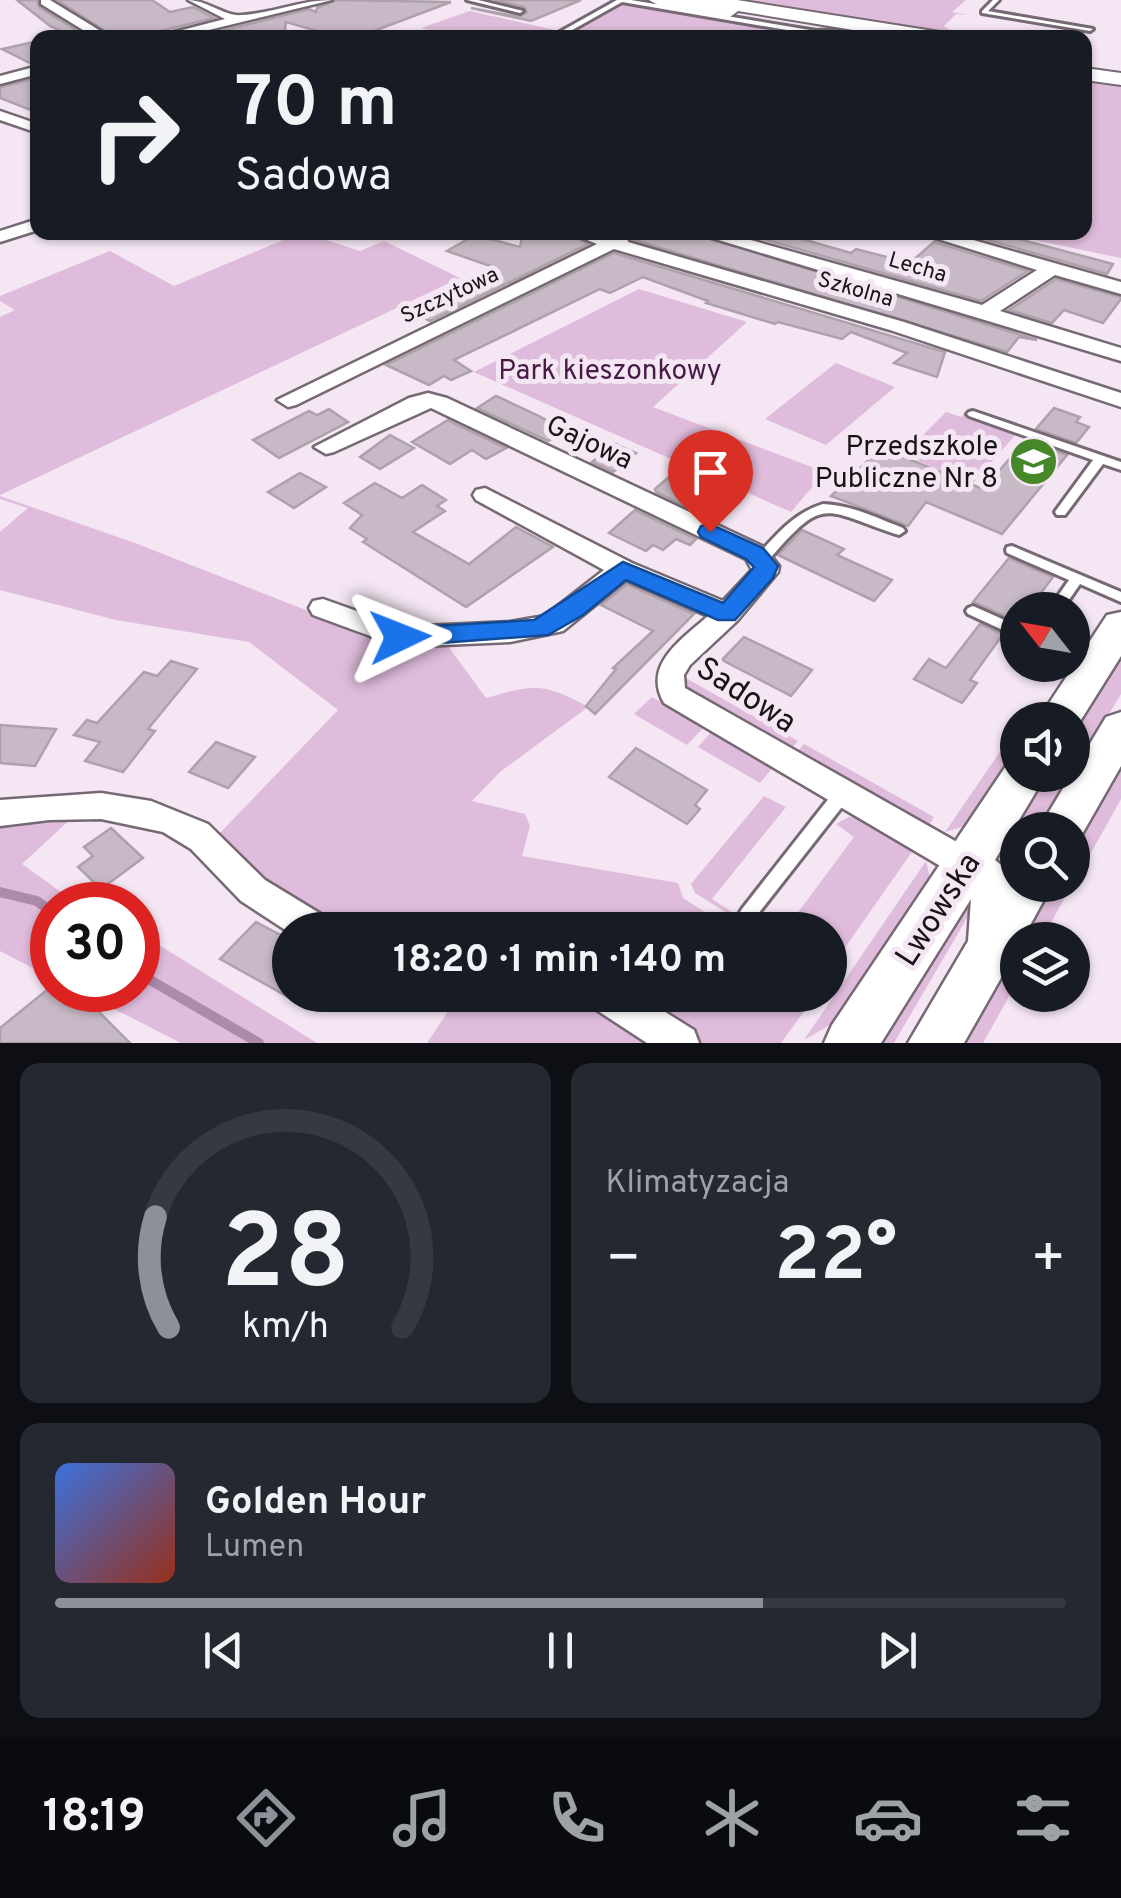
<!DOCTYPE html>
<html lang="pl">
<meta charset="utf-8">
<style>
body{margin:0;font-family:Overpass,sans-serif;background:#242831;color:#f1f3f6;height:100vh;display:flex;flex-direction:column;font-size:38px;white-space:nowrap}
*{box-sizing:border-box;margin:0}
p{font-size:32px;color:#9ea1a6}
.icon{flex:none;width:55px;height:55px;fill:none;stroke:currentColor;stroke-width:2;stroke-linecap:round;stroke-linejoin:round}
.map{position:relative;height:1043px;overflow:hidden}
.details{display:flex;flex-direction:column;gap:20px;padding:20px;background:#0d0f14;flex:1}
.details>*{flex:none}
.top-card{position:absolute;left:30px;top:30px;width:1062px;height:210px;border-radius:20px;box-shadow:0 2px 8px #0004;background:#171b24;color:#f1f3f6;overflow:hidden}
.needle{width:65px;rotate:301deg}
.controls{position:absolute;left:1000px;top:592px;display:grid;gap:20px}
.controls a{display:grid;place-items:center;width:90px;height:90px;border-radius:50%;background:#171b24;box-shadow:0 2px 8px #0004;font-size:50px}
.speed{position:absolute;left:30px;top:882px;display:flex;gap:20px;font-size:50px;font-weight:700;text-align:center}
.speed>*{display:grid;place-content:center;width:130px;height:130px;border-radius:50%;background:#171b24;box-shadow:0 2px 8px #0004;line-height:1}
.speed .limit{border:15px solid #d22;background:#fff;color:#111}
.pin{position:absolute;display:grid;place-items:center;width:85px;height:85px;color:#fff;margin:-102px -42px;border-radius:50% 50% 50% 0;rotate:-45deg;box-shadow:0 0 10px #0007}
.pin .icon{rotate:45deg}
.me{position:absolute;width:110px;margin:-55px;rotate:88deg;stroke-linejoin:round;filter:drop-shadow(0 0 8px #0008)}
.turn{display:flex;align-items:center;gap:35px;height:210px;padding:0 40px;font-size:45px}
.turn .icon{width:130px;height:130px;stroke-width:2.5}
.turn b{display:block;font-size:70px;line-height:85px}
.big{font-size:75px;font-weight:700;line-height:1.1}
.details .tile{flex:1;display:flex;flex-direction:column;justify-content:center;gap:15px;min-width:0;padding:0 35px;border-radius:20px;background:#242831}
.details .dial{align-items:center;gap:0}
.dial svg{height:260px;overflow:visible;fill:none;stroke:#363941;stroke-width:7;stroke-linecap:round;text-anchor:middle}
.dial text{fill:#f1f3f6;stroke:none}
.song{display:flex;align-items:center;gap:30px}
.cover{width:120px;height:120px;border-radius:15px;background:linear-gradient(135deg,hsl(220 70% 55%),hsl(10 70% 35%))}
.played{height:10px;border-radius:5px;background:linear-gradient(90deg,#8c9099 70%,#363941 70%)}
.keys{display:flex;justify-content:space-around;direction:ltr}
.heat{display:flex;justify-content:space-between;align-items:center;font-size:55px;direction:ltr}
.details .tiles{flex:1;display:grid;gap:20px;grid-template-columns:1fr 1fr}
.tile:last-child{grid-column:span 2}
.trip{position:absolute;left:272px;top:912px;width:575px;height:100px;border-radius:50px;background:#171b24;box-shadow:0 2px 8px #0004;font-weight:700;line-height:100px;text-align:center}
.dock{display:flex;height:160px;justify-content:space-around;align-items:center;background:#090b0e;color:#9ea1a6}
.dock .icon{width:70px;height:70px}
.dock .current{color:#8c9099}
.dock b{font-size:45px;color:#f1f3f6}
.map>svg:first-child{display:block}
</style>
<div class="map">
<svg width="1121" height="1043" viewBox="0 0 1121 1043">
<rect width="100%" height="100%" fill="#f4e6f3"/>
<g fill="#dfbcdb">
<path d="M740,0H966L952,12L969,15L956,14L944,26L956,34L909,28L949,35H943Z"/>
<path d="M614,2L818,37L459,38L421,28L470,11L559,31Z"/>
<path d="M1085,81L1121,86V258L1000,233L1085,232Z"/>
<path d="M302,232L360,251L384,241L460,278L0,495V317L15,310L0,301V296L110,251L174,286Z"/>
<path d="M639,289L747,322L653,407L825,472L791,512L474,372Z"/>
<path d="M836,363L895,387L826,445L765,419Z"/>
<path d="M946,412L961,417L966,413L1018,432L973,483L903,455Z"/>
<path d="M0,496L135,543L316,614L363,637L393,643L445,642L486,698C533,684 545,683 588,707L500,772L472,801L525,814L530,826L522,856L678,883L683,898L733,930H343L275,891L219,834L338,710L249,642L116,620L0,590V532L28,508L0,499Z"/>
<path d="M1121,655V694L1073,774V733Z"/>
<path d="M682,676L798,741L788,752L683,687Z"/>
<path d="M652,697L704,727L687,745L634,714Z"/>
<path d="M1017,727V754L971,824L945,832Z"/>
<path d="M712,731L774,766L760,783L698,747Z"/>
<path d="M804,744L934,817L926,830L794,755Z"/>
<path d="M1121,763V799L1073,885V848Z"/>
<path d="M1046,775H1072L1038,830H1018L1017,864L1003,888L989,867Z"/>
<path d="M764,796L786,807L712,899L760,930H754L695,893L691,884Z"/>
<path d="M75,815L22,864L79,905H52V978L0,951V823Z"/>
<path d="M849,817H859L914,849L830,969V930H785L854,837L836,824Z"/>
<path d="M926,861L931,882L842,1018L804,1040Z"/>
<path d="M1052,885H1072L1041,940H1020Z"/>
<path d="M975,888L981,894L894,1043H878Z"/>
<path d="M138,932L317,1043H181L77,990H138Z"/>
<path d="M1017,945V982L983,1043H961Z"/>
<path d="M459,995H591L665,1043H427Z"/>
<path d="M619,995H816L781,1043H693Z"/>
</g>
<g fill="none" stroke-linecap="round" stroke-linejoin="round">
<g stroke="#ad89aa" stroke-width="10">
<path d="M0,892L37,901L52,912"/>
<path d="M138,973L259,1043"/>
</g>
</g>
<g fill="#c7b9c5" stroke="#aea1ac" stroke-width="2.5">
<path d="M17,0H37L39,7L87,37L76,38L50,26Z"/>
<path d="M57,0H152L170,12L193,7L214,18L132,38H116Z"/>
<path d="M336,0L451,2L358,37L342,38L286,22L284,38H194L309,9L316,12L317,8Z"/>
<path d="M494,0H581L531,21L471,8L519,17L527,12L524,7Z"/>
<path d="M38,41V62L32,64L2,49Z"/>
<path d="M38,78V113L0,98V87Z"/>
<path d="M523,232H564L588,244L430,321L414,313L424,304L496,268L447,251L475,235L520,247Z"/>
<path d="M640,232H689L1037,340L1019,337L1007,352L631,239Z"/>
<path d="M738,232H778L851,253L856,249L910,263L934,242L1028,271L981,301Z"/>
<path d="M960,232L1001,238L1004,235L1113,264L1107,274Z"/>
<path d="M614,253L945,352L937,377L894,363L907,353L851,332L842,339L778,322L775,324L706,303L708,301L643,277L610,293L600,289L454,360L471,371L451,380L444,376L429,385L386,365Z"/>
<path d="M1056,279L1121,297V299L1103,323L1064,310L1052,323L1009,310Z"/>
<path d="M496,396L537,415L565,430L548,441L477,408Z"/>
<path d="M1054,408L1080,417L1076,422L1089,427L1076,443L1036,429Z"/>
<path d="M329,409L348,422L279,458L253,440L309,411L317,415Z"/>
<path d="M448,420L453,423L506,448L486,459L472,450L450,464L412,442Z"/>
<path d="M390,435L414,448L380,469L360,457Z"/>
<path d="M1026,440L1067,455L1002,534L926,502L908,526L831,496L881,448L983,489Z"/>
<path d="M615,444L636,453L613,472L592,462Z"/>
<path d="M676,471L729,494L715,507L723,511L714,520L656,492L655,489Z"/>
<path d="M300,473L326,487L294,508L268,492Z"/>
<path d="M375,483L402,498L422,485L446,500L437,506L445,511L413,532L469,564L516,527L553,547L466,607L363,542L367,539L350,528L362,515L344,503Z"/>
<path d="M635,510L696,539L690,545L676,539L663,550L653,545L646,551L609,533Z"/>
<path d="M802,530L844,549L837,555L892,580L874,601L778,555Z"/>
<path d="M1009,558L1053,577L1028,610H1018L1014,620L973,602Z"/>
<path d="M627,584L694,614L595,714L586,706L616,669L613,668L653,631L601,605Z"/>
<path d="M980,624L1003,634L970,680L977,683L962,703L914,679L929,659L946,668Z"/>
<path d="M744,637L812,670L791,696L722,660Z"/>
<path d="M171,661L197,669L148,729L155,731L123,772L85,761L100,742L74,735L87,720L97,723L144,672L157,676Z"/>
<path d="M0,725L56,729L35,766L0,763Z"/>
<path d="M216,742L255,757L228,788L189,772Z"/>
<path d="M636,748L707,790L695,805L700,809L687,824L609,777Z"/>
<path d="M111,828L143,858L101,889L78,867L93,856L84,847Z"/>
<path d="M256,922L290,940V998L220,959Z"/>
<path d="M47,990H77L130,1043H0V1028Z"/>
</g>
<g fill="none" stroke-linecap="round" stroke-linejoin="round">
<defs>
<g id="lane">
<path d="M467,0H478L523,11L520,13Z"/>
<path d="M617,0H631L816,31L838,30L841,32L816,35L622,2L558,38H549Z"/>
<path d="M993,0H999L988,11L1093,29L1090,31L982,13V11Z"/>
<path d="M973,411L1121,462V470L1103,464L1065,515H1057L1055,512L1057,509L1093,460L969,416L967,414L969,412Z"/>
<path d="M823,504C852,505 877,518 903,528L905,531L899,535C822,510 826,493 767,562H757L756,559L757,556C777,534 794,513 823,504Z"/>
<path d="M1012,546L1121,592V602L1080,584L1062,610H1048L1069,580L1007,553L1006,550L1007,547Z"/>
<path d="M973,606L1018,626V637L968,614L966,611L968,608Z"/>
<path d="M843,787L849,788L851,793L849,798L754,919L748,922L742,919L739,914L742,909L837,788Z"/>
</g>
<g id="street">
<path d="M41,0H50L112,38H96L41,4Z"/>
<path d="M188,0C207,0 225,17 242,15C273,13 301,0 332,0L176,38H151L225,19Z"/>
<path d="M38,66V74L0,84V76Z"/>
<path d="M0,111L38,124V133L0,120Z"/>
<path d="M38,219V230L0,242V231Z"/>
<path d="M567,232L627,235L628,242L904,322L1121,393V407L890,330L614,249L296,405L288,407L277,400L597,244Z"/>
<path d="M692,232H722L982,305L1037,270L916,232H945L1121,282V294L1055,275L1000,311L1121,348V361Z"/>
<path d="M428,393L447,398L764,547L779,566L778,572L737,621L690,665L684,675L685,688L978,854L983,864L978,874L966,878L954,874L664,703C642,665 681,640 708,616L626,580L563,631L510,642L400,647L313,615L309,608L313,601L323,599L402,627L510,622L545,616L604,570L476,500L473,495L476,490L485,488L632,563L723,601L752,570L746,559L431,408L334,452L326,454L314,447L409,398Z"/>
<path d="M101,793L151,801L208,824L265,880L329,919L334,930H290V933L241,901L191,849L163,832L101,819L49,820L0,826V800Z"/>
<path d="M586,995H638L694,1030L699,1043H647L592,1007Z"/>
</g>
<g id="secondary">
<path d="M1121,612V656L1074,731L1072,720H1038L1107,615Z"/>
<path d="M1121,712V766L1077,843L1072,845V830H1038L1106,717Z"/>
<path d="M1018,760V775H1046L995,860L1010,872L1018,868V885H1052L1022,940H1018V948L964,1043H908L968,941L971,899L881,1043H824L832,1025L1008,763Z"/>
</g>
<g id="primary">
<path d="M649,0H737L940,32L949,38H902L738,11L730,17L658,5Z"/>
<path d="M1085,68L1121,73V85L1085,80Z"/>
</g>
</defs>
<use href="#lane" stroke="#766974" stroke-width="6"/>
<use href="#street" stroke="#766974" stroke-width="5"/>
<use href="#secondary" stroke="#766974" stroke-width="5"/>
<use href="#primary" stroke="#766974" stroke-width="4"/>
<use href="#lane" fill="#fff" fill-rule="evenodd"/>
<use href="#street" fill="#fff" fill-rule="evenodd"/>
<use href="#secondary" fill="#fff" fill-rule="evenodd"/>
<use href="#primary" fill="#fff" fill-rule="evenodd"/>
</g>
<path fill="#1a73e8" stroke="#114b97" stroke-width="2.5" d="M710,524L763,548L778,566L773,578L735,620H718L626,580L583,615L548,635L400,646L391,643L387,637L391,631L400,628L534,620L623,562L723,603L754,567L746,559L701,537L698,532L701,526Z"/>
<defs>
<symbol id="school-disc" viewBox="-11 -11 22 22"><circle r="9.5" fill="#468829" stroke="#f4e6f3"/><path d="M0-5L7-2L0 1L-7-2ZM-4 1L0 2.5L4 1V4Q0 6-4 4Z" fill="#fff"/></symbol>
</defs>
<g fill-rule="evenodd">
<use href="#school-disc" x="1006" y="434" width="55" height="55"/>
</g>
<g text-anchor="middle" stroke-width="10" stroke-linejoin="round" paint-order="stroke">
<g font-size="22" fill="#171317" stroke="#f4e6f3">
<text transform="translate(918 266) rotate(16)" y="8">Lecha</text>
<text transform="translate(856 288) rotate(16)" y="8">Szkolna</text>
<text transform="translate(449 294) rotate(-25)" y="8">Szczytowa</text>
</g>
<g font-size="28" fill="#481a46" stroke="#f4e6f3">
<text x="610" y="379">Park kieszonkowy</text>
</g>
<g font-size="28" fill="#171317" stroke="#f4e6f3">
<text transform="translate(590 441) rotate(25)" y="10">Gajowa</text>
</g>
<g font-size="28" fill="#171317" stroke="#f4e6f3" text-anchor="end">
<text x="998" y="455">Przedszkole<tspan x="998" dy="32">Publiczne Nr 8</tspan></text>
</g>
<g font-size="32" fill="#171317" stroke="#f4e6f3">
<text transform="translate(747 694) rotate(33)" y="11">Sadowa</text>
<text transform="translate(937 909) rotate(-57)" y="11">Lwowska</text>
</g>
</g>
</svg>
<div class="controls">
<a><svg class="needle" viewBox="-14 -14 28 28"><path d="M0-13l5 13h-10z" fill="#e53935"/><path d="M0 13l5-13h-10z" fill="#9ea1a6"/></svg></a>
<a><svg class="icon" aria-label="sound" viewBox="0 0 24 24"><path d="M4 9h4l5-4v14l-5-4H4zM17 9q2 3 0 6"/></svg></a>
<a><svg class="icon" aria-label="search" viewBox="0 0 24 24"><circle cx="10" cy="10" r="6"/><path d="M15 15l6 6"/></svg></a>
<a><svg class="icon" aria-label="layers" viewBox="0 0 24 24"><path d="M12 4l9 5-9 5-9-5zM3 14l9 5 9-5"/></svg></a>
</div>
<div class="speed"><div class="limit">30</div></div>
<div class="pin" style="left:710px;top:532px;background:#d93025"><svg class="icon" aria-label="arrive" viewBox="0 0 24 24"><path d="M6 21V4h12l-3 4 3 4H6"/></svg></div>
<svg class="me" style="left:400px;top:637px" viewBox="-20 -20 40 40"><path d="M0-17L14 15 0 8-14 15z" fill="#1a73e8" stroke="#fff" stroke-width="4"/></svg>
<div class="trip">18:20 · 1 min · 140 m</div>
<div class="top-card">
<div class="turn"><svg class="icon" aria-label="right" viewBox="0 0 24 24"><path d="M7 20v-9h11M14 6l5 5-5 5"/></svg><div><b>70 m</b>Sadowa</div></div>
</div>
</div>
<section class="details">
<div class="tiles">
<div class="tile dial"><svg viewBox="0 0 100 80">
<path d="M14 69A42 42 0 1 1 86 69"/>
<path d="M14 69A42 42 0 0 1 10 35" stroke="#8c9099"/>
<text x="50" y="56" font-size="32" font-weight="700">28</text>
<text x="50" y="72" font-size="11">km/h</text>
</svg></div>
<div class="tile"><p>Klimatyzacja</p>
<div class="heat"><a>−</a><b class="big">22°</b><a>+</a></div>
</div>
<div class="tile">
<div class="song"><i class="cover"></i><div><b>Golden Hour</b><p>Lumen</p></div></div>
<div class="played"></div>
<div class="keys"><svg class="icon" aria-label="previous" viewBox="0 0 24 24"><path d="M18 5L8 12l10 7zM5 5v14"/></svg><svg class="icon" aria-label="pause" viewBox="0 0 24 24"><path d="M8 5v14M16 5v14"/></svg><svg class="icon" aria-label="next" viewBox="0 0 24 24"><path d="M6 5l10 7-10 7zM19 5v14"/></svg></div>
</div>
</div>
</section>
<nav class="dock">
<b>18:19</b>
<svg class="icon current" aria-label="directions" viewBox="0 0 24 24"><path d="M12 3l9 9-9 9-9-9zM9 14v-3h6M13 9l2 2-2 2"/></svg>
<svg class="icon" aria-label="music" viewBox="0 0 24 24"><path d="M9 18V5l10-2v13"/><circle cx="6" cy="18" r="3"/><circle cx="16" cy="16" r="3"/></svg>
<svg class="icon" aria-label="phone" viewBox="0 0 24 24"><path d="M5 4h4l2 5-3 2q2 4 5 5l2-3 5 2v4C11 20 4 13 5 4z"/></svg>
<svg class="icon" aria-label="climate" viewBox="0 0 24 24"><path d="M12 3v18M4 7l16 10M4 17L20 7"/></svg>
<svg class="icon" aria-label="car" viewBox="0 0 24 24"><path d="M5 17H2v-5l4-1 3-4h7l3 4 3 1v5h-3M9 17h6M6 11h13"/><circle cx="7" cy="17" r="2"/><circle cx="17" cy="17" r="2"/></svg>
<svg class="icon" aria-label="filters" viewBox="0 0 24 24"><path d="M4 7h16M4 17h16"/><circle cx="9" cy="7" r="2"/><circle cx="15" cy="17" r="2"/></svg>
</nav>
